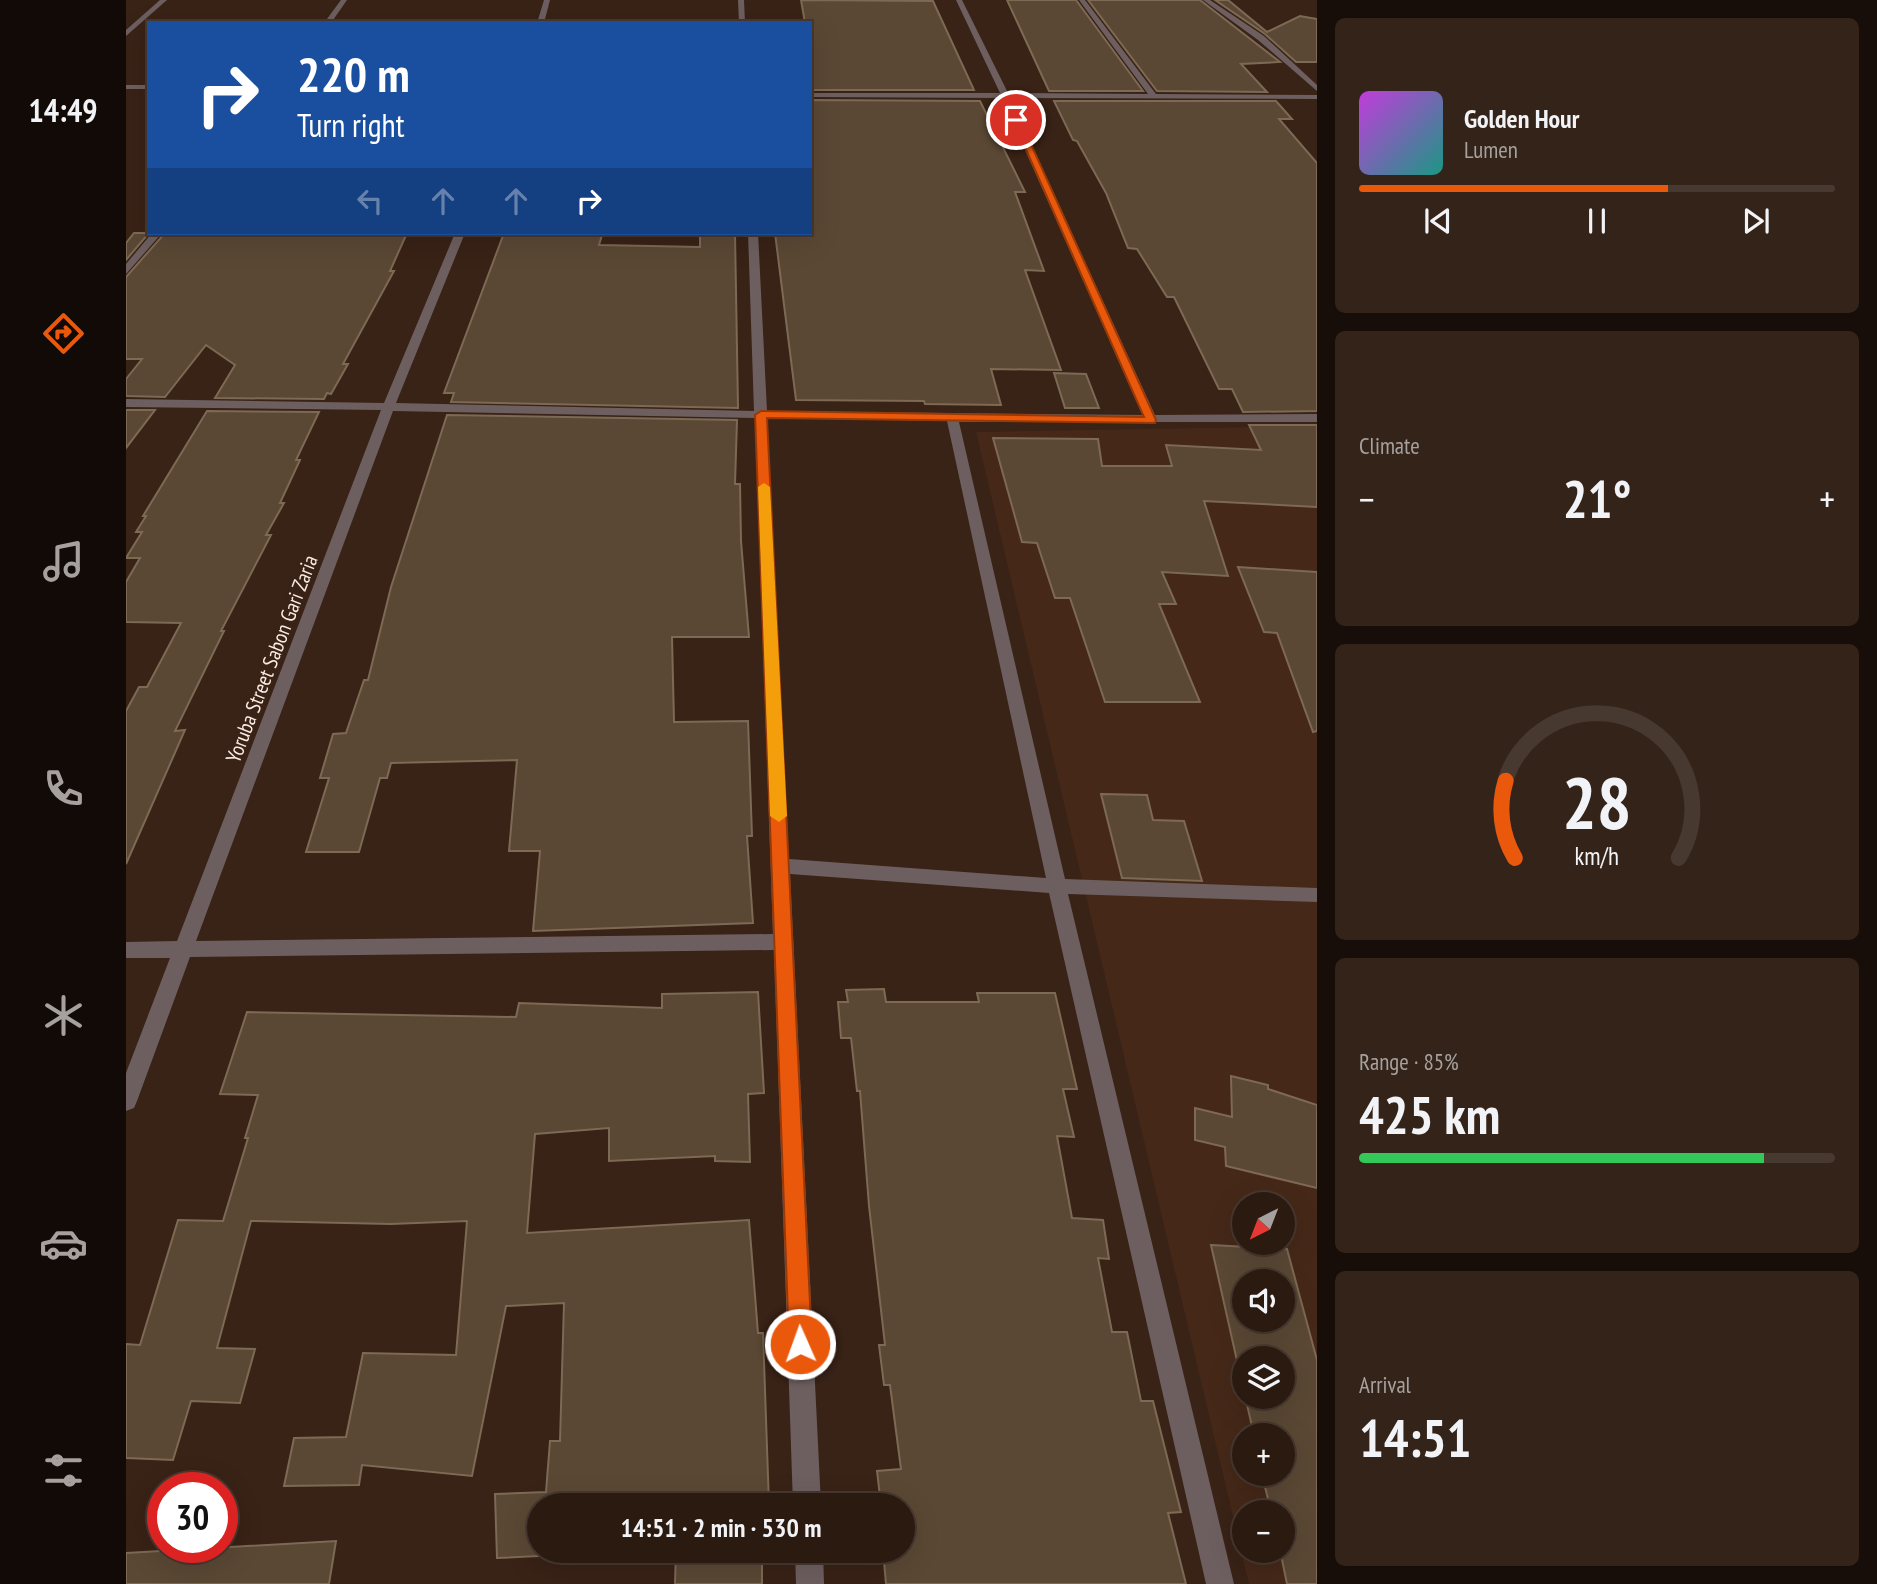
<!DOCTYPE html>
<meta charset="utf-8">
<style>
body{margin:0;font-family:"PT Sans Narrow",sans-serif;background:#332319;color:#f1f3f6;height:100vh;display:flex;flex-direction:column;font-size:26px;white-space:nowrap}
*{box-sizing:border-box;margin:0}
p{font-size:23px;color:#a6a19f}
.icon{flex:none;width:38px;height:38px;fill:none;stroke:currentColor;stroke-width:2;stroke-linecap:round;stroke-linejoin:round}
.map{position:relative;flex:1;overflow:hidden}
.drawer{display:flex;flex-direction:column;gap:18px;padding:18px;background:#180e09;width:560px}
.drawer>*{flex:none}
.banner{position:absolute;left:21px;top:21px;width:665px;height:214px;border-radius:0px;box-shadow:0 7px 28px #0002,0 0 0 2px #473830;background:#1a4fa0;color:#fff;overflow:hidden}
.needle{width:46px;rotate:222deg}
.tools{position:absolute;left:1106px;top:1192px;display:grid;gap:14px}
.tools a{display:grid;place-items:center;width:63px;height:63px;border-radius:50%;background:#2b1a10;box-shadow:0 7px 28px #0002,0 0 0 2px #473830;font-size:35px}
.speed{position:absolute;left:21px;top:1472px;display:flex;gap:14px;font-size:35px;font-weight:700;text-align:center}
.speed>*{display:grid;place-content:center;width:91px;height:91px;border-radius:50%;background:#2b1a10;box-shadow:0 7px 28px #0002,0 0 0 2px #473830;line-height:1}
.speed .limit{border:10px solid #d22;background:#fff;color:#111}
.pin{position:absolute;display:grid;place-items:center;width:60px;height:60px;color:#fff;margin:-30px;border:4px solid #fff;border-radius:50%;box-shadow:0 2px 7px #0007}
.me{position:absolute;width:77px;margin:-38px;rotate:358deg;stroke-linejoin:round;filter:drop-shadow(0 0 5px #0008)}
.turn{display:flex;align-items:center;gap:24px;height:147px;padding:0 35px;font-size:32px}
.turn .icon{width:91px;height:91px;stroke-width:2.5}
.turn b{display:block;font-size:49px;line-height:60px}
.lanes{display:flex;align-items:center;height:66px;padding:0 35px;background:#0003;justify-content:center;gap:35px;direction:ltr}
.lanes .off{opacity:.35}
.big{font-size:52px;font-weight:800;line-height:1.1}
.drawer .widget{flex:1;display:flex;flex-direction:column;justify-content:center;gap:10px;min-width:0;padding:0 24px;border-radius:10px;background:#332319}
.drawer .dial{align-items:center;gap:0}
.dial svg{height:182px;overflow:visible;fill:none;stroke:#473830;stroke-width:7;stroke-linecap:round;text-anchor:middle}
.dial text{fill:#f1f3f6;stroke:none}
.song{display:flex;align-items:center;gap:21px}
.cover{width:84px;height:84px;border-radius:10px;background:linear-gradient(135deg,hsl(290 70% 55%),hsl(170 70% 35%))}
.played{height:7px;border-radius:4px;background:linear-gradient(90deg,#ea580c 65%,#473830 65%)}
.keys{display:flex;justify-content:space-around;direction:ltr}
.heat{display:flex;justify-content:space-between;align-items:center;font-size:38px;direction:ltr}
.charge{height:10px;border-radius:5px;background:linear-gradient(90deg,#34c759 85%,#473830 0)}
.trip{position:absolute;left:401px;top:1493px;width:388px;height:70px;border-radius:35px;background:#2b1a10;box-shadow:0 7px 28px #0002,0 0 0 2px #473830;font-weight:800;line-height:70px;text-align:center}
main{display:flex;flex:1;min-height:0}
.tabs{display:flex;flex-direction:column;width:126px;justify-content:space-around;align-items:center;background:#110a06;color:#a6a19f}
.tabs .icon{width:49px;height:49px}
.tabs .selected{color:#ea580c}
.tabs b{font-size:32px;color:#f1f3f6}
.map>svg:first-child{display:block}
</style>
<main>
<nav class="tabs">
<b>14:49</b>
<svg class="icon selected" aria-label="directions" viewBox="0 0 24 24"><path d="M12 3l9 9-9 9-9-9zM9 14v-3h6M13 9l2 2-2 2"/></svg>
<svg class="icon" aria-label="music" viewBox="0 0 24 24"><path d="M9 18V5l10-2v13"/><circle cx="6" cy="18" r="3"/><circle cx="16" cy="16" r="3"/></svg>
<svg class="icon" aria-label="phone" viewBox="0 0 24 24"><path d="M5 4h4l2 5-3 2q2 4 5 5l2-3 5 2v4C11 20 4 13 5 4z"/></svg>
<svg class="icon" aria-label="climate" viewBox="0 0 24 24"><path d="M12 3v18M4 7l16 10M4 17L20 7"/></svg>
<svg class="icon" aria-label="car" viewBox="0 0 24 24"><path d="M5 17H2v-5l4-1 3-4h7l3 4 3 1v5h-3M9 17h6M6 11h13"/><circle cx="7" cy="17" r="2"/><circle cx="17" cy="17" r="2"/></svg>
<svg class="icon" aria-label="filters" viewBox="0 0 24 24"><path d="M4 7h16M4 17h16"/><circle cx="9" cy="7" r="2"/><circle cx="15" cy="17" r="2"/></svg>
</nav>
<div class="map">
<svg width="1191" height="1584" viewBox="0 0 1191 1584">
<rect width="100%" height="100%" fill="#392216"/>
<path fill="#452818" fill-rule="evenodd" d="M1191,426V1584H1123L850,432ZM1118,1204H1157V1242H1118ZM1118,1281H1157V1320H1118ZM1118,1358H1157V1396H1118ZM1118,1435H1157V1474H1118ZM1118,1512H1157V1550H1118Z"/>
<g fill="#5a4834" stroke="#7d6954" stroke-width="2" fill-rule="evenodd">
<path d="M675,0L807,1L848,90H684V23H679Z"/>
<path d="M881,0H950L1017,91H923Z"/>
<path d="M962,0H1074L1154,62L1115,64L1141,92L1031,91Z"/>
<path d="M1089,0H1102L1141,32L1174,16L1191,19V62H1170L1139,34Z"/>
<path d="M684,100L854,101L899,192H889L918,271L899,270L935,370L865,369L875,405L799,404L798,401L670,400L649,233H684Z"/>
<path d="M928,101H1150L1166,119H1153L1191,163V411L1117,412L1106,389H1093L1048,297H1041L1011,249L1002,248L980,193L951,141L947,140Z"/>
<path d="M8,233H23L0,260V243Z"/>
<path d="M39,233H281L264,271H268L217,364H222L205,394L201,393L198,399L89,398L109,365L80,345L39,397L0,396V379L16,359H0V277Z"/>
<path d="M378,233H466L476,235L473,245L574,247V233H609L612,408L325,402L328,393H318Z"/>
<path d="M928,373L960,374L973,408H939Z"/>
<path d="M0,410H29L0,448Z"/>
<path d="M81,411L193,412L170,460H174L154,503H158L140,535H145L95,631H98L49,731L59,730L0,864V711L13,687H21L55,623L0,622V582L14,558H0L16,532H10L20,516H17Z"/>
<path d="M321,415L611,420L609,484H614L615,541L623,637H546L548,722L622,721L626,836H621L627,923L407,931L414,851H383L391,760L265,763L261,778H254L233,852H180L203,778H194L207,734L220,733L238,680H242L265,587Z"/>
<path d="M1123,425H1191V507L1078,501L1102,576L1036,572L1050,604H1033L1074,702H979L944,598H929L911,543L896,542L867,438L972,439L976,466H1046L1040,445L1135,450Z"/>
<path d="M1112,567L1191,572V731L1187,732L1151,633L1138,632Z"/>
<path d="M975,794L1021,795L1027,820L1058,821L1076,881L996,878Z"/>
<path d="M758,989L760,1002H853L851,993H929L951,1089H937L948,1137L931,1136L946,1218L977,1220L983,1259L972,1258L986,1332H1001L1015,1401H1027L1055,1512L1042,1513L1060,1584H760L757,1550H777V1505H755L751,1471L775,1469L764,1385H758L753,1345H759L743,1206L734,1091H731L725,1038H715L712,1002H722L720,990Z"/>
<path d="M632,992L638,1093L622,1094L624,1162L589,1161V1156L483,1161V1128L409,1134L401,1233L623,1220L632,1333H637L643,1505H413V1550H538L371,1558L369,1494L420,1492L424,1441H434L438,1303L380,1306L346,1476L236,1465L233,1485L158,1486L168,1438L220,1437L237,1353L330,1355L341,1221L265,1224L125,1221L91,1348L129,1349L114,1403L65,1401L47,1460L0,1458V1344L14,1345L52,1220L97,1221L122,1138H119L132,1095L94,1094L121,1012L390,1017L393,1003L536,1008V994Z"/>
<path d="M1105,1076L1142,1085V1089L1191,1105V1188L1100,1166L1099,1147L1069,1140V1108L1106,1117Z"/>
<path d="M1085,1245L1161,1249L1191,1360V1584H1161L1154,1550H1157V1512H1145L1136,1474H1157V1435H1128L1119,1396H1157V1358H1118V1392ZM1118,1281H1157V1320H1118Z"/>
<path d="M210,1541L203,1584H0V1553Z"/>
<path d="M550,1550H636V1584H549Z"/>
</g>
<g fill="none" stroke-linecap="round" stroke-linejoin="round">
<g fill="#6d5f5f" fill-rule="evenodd">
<path d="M34,0H41L0,36V30Z"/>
<path d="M215,0H221L205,23H198Z"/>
<path d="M418,0H424L418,23H411Z"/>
<path d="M612,0H618L619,23H613Z"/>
<path d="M830,0H836L882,93L1022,94L953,0H959L1030,94L1191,95V99L884,98L1029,415L1191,414V422H833L939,879L1191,888V902L942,894L1108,1584H1080L923,893L664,874L695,1505H667L648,950L64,957L11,1101L8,1108L0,1111V1073L44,958H0V942L51,941L255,410L0,407V399L258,403L329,233H339L270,403L628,411L622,233H632L641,411L1017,415L876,98L684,97V93H874ZM267,411L629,418L647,934L70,941ZM641,418L821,421L920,878L663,859Z"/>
<path d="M1077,0H1084L1138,36L1191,85V91L1132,40Z"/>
<rect x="0" y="85" width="23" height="4"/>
<path d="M26,233H36L0,274V264Z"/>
<path d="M669,1550H697L698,1584H670Z"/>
</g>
</g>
<path fill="#ea580c" stroke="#983908" stroke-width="2" d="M890,118L894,120L1030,420L1029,423L641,418L686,1344L682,1352L674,1356L666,1352L663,1344L629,415L635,411L1018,417L887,120Z"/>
<path fill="#f59e0b" d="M638,483L644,487L661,816L653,822L644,816L632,487Z"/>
<g text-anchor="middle" stroke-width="7" stroke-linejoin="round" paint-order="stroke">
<g font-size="21" fill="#faebe3" stroke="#392216">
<text transform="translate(146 659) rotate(-69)" y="7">Yoruba Street Sabon Gari Zaria</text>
</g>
</g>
</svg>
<div class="tools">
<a><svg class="needle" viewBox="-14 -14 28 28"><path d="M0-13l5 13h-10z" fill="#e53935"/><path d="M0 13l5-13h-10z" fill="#a6a19f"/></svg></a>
<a><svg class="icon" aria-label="sound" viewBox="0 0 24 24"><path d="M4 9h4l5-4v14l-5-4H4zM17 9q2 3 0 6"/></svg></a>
<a><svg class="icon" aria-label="layers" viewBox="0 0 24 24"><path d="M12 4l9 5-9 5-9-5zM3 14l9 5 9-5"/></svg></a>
<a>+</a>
<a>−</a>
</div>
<div class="speed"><div class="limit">30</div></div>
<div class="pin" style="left:890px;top:120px;background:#d93025"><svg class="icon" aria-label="arrive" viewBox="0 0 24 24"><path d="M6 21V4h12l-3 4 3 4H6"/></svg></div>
<svg class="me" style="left:674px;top:1344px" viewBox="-20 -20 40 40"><circle r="17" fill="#ea580c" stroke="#fff" stroke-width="3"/><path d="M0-11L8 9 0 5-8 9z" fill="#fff"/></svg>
<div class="trip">14:51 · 2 min · 530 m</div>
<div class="banner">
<div class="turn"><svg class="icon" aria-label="right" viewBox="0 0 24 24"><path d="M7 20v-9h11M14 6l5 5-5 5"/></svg><div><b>220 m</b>Turn right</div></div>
<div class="lanes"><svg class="icon off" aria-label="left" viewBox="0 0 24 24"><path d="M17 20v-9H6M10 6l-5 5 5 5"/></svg><svg class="icon off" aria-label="ahead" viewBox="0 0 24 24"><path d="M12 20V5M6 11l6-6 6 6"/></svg><svg class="icon off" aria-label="ahead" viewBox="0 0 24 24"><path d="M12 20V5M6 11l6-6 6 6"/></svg><svg class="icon" aria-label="right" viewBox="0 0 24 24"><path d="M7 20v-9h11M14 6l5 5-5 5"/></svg></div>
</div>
</div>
<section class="drawer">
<div class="widget">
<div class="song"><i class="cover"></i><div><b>Golden Hour</b><p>Lumen</p></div></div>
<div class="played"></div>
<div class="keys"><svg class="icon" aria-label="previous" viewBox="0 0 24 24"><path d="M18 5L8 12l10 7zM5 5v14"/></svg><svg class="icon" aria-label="pause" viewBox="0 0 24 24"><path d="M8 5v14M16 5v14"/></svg><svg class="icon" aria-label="next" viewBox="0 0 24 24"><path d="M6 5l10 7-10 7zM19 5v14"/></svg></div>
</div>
<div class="widget"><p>Climate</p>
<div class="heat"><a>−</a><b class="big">21°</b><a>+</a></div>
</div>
<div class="widget dial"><svg viewBox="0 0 100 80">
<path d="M14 69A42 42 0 1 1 86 69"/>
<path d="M14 69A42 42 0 0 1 10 35" stroke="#ea580c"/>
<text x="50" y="56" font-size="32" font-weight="700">28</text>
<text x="50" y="72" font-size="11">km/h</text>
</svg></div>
<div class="widget"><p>Range · 85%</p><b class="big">425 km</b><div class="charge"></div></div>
<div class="widget"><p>Arrival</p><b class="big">14:51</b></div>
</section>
</main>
